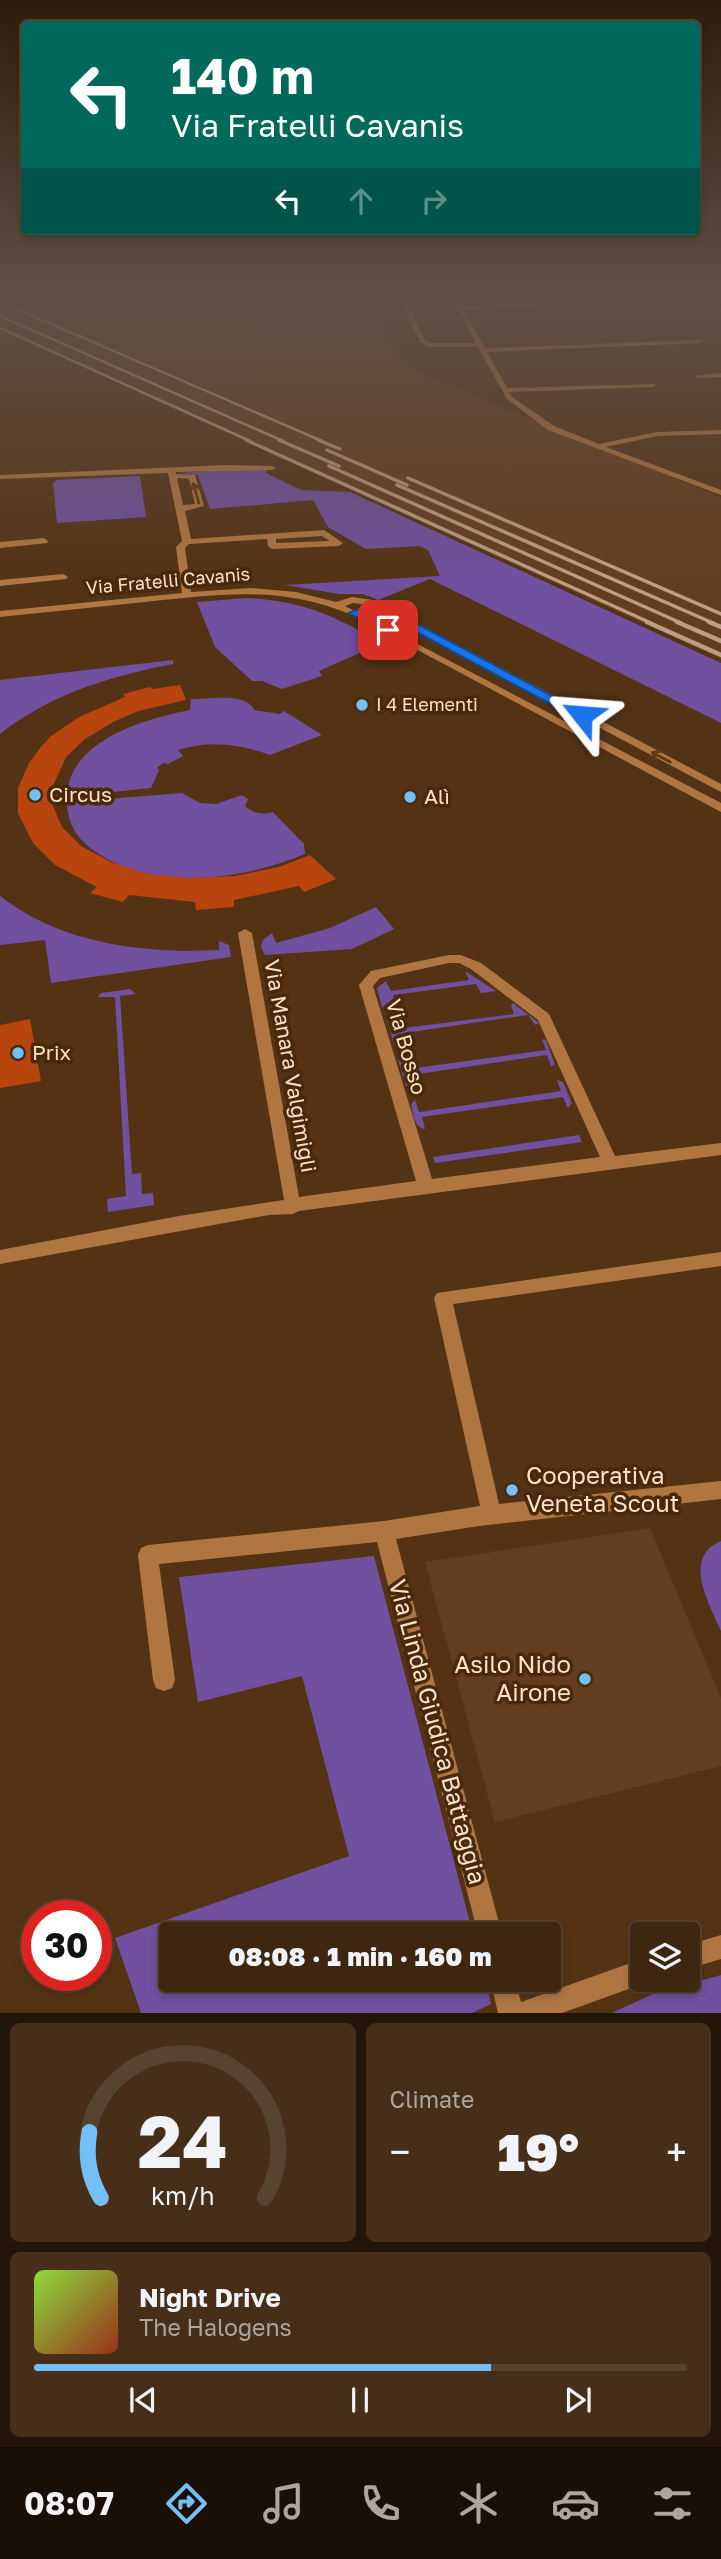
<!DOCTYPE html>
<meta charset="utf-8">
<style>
body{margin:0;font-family:"Golos Text",sans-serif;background:#462e19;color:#f1f3f6;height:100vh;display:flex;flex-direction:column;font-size:26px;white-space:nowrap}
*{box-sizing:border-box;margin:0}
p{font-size:23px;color:#ada59f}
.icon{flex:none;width:38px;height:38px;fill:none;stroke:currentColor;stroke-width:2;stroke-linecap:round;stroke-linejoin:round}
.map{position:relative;height:2013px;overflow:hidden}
.drawer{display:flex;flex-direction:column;gap:10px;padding:10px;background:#231509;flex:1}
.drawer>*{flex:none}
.banner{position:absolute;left:21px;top:21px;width:679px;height:214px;border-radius:7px;box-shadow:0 4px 10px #0003,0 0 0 2px #584330;background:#00695c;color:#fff;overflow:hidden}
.fabs{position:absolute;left:630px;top:1922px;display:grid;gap:14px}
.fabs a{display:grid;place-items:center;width:70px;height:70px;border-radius:7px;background:#3f2610;box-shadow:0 4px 10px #0003,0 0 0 2px #584330;font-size:35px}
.speed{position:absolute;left:21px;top:1900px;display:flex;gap:14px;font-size:35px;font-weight:700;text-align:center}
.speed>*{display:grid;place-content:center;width:91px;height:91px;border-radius:50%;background:#3f2610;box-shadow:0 4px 10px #0003,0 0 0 2px #584330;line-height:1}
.speed .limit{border:10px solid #d22;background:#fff;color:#111}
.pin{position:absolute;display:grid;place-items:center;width:60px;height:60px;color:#fff;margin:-30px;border-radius:14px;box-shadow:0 4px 10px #0006}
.me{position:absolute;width:77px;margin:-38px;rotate:298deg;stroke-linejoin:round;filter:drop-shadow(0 0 5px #0008)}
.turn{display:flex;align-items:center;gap:24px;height:147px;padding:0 35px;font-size:32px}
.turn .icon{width:91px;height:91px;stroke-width:2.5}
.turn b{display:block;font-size:49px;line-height:60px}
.lanes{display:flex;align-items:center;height:66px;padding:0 35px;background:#0003;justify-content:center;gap:35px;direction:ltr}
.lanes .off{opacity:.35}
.big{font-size:52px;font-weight:800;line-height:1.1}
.drawer .tile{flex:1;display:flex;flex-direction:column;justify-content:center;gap:10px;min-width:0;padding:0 24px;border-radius:10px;background:#462e19}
.drawer .dial{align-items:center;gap:0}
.dial svg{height:182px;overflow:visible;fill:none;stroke:#584330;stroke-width:7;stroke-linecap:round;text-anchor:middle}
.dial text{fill:#f1f3f6;stroke:none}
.song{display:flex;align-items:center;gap:21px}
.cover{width:84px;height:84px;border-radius:10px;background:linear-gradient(135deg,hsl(90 70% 55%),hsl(10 70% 35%))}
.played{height:7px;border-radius:4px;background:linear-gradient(90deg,#74c0f6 70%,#584330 70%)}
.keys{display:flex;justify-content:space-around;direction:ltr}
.heat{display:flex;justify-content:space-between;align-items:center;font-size:38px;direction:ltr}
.drawer .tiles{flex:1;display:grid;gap:10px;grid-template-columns:1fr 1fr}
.tile:last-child{grid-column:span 2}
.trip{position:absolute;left:159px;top:1922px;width:402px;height:70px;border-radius:7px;background:#3f2610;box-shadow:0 4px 10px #0003,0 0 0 2px #584330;font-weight:800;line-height:70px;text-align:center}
.menu{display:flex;height:112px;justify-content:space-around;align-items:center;background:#190f06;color:#ada59f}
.menu .icon{width:49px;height:49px}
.menu .selected{color:#74c0f6}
.menu b{font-size:32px;color:#f1f3f6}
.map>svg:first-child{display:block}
</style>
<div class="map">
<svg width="721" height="2013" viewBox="0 0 721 2013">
<rect width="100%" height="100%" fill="#543315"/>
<g fill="#633e1e">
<path d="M0,298H367L375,318L404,366L721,498V659L24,340L0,332Z"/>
<path d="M650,1528L721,1698V1766L495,1822L425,1562Z"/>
</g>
<g fill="#70509f">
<path d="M266,468V473L301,490L350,492L721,663V723L430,579L378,600L363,594H339L285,585L440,576L428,550L420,546L366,549L328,527L313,500L210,509L198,475L178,473Z"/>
<path d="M140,476L146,517L57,523L53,483L57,480Z"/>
<path d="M246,598C304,601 332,615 382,643L319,671L322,676L282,689L262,681H252L215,647L197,602Z"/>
<path d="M173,660V664C111,676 50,694 0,734V680Z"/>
<path d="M191,699C207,699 248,692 254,710L280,714L284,711L322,735L270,755C239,744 210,740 178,750L183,756L168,764L163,763L157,768L159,770L151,788L82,795V801L182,793L200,803L216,804L242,795L248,799L245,806C254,814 262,815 273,812L304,844L305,854C241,881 148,893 89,847C76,837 68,822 67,805C62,742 141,720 190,710Z"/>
<path d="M0,896C61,944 145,954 219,950V941L229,945L231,957L51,983L45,940L0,945Z"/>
<path d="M376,907L394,929L352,949L265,955L261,947L263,940L272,933L276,943L330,928Z"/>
<path d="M465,971L496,991L481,993L476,984L393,995L395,1005L382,1007L377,988L386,981L391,991L469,980Z"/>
<path d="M130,989L136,994L120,996L132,1174L141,1173L142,1194L153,1193L154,1205L108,1212L107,1199L126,1196L115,997H98L101,993Z"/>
<path d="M513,1003L539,1023L535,1025L528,1015L397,1034L399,1045L394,1046L387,1019H392L396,1029L514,1014L511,1005Z"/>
<path d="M542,1039L546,1040L555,1065L551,1066L547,1055L411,1075L412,1086H406L398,1059L403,1058L408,1069L546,1050Z"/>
<path d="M557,1080L563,1082L572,1103L568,1108L563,1097L422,1117L425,1129C414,1128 413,1113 411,1104L415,1100L419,1112L561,1091Z"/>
<path d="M579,1135L582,1142L435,1163L433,1157Z"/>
<path d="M721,1541V1631C709,1603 682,1557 721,1541Z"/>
<path d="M374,1556L473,1934H172V1979H485L491,2004L472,2013H141L115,1938L349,1856L302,1676L198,1702L179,1577Z"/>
<path d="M721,1975V2013H612L655,1993Z"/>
</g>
<g fill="#b9450e">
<path d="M180,685L186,700L138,711L113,722L85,739L66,757L52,788L53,806L62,827L81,846L111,862L148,874L190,878L235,876L279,867L310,855L336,879L304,892L299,886L234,900V907L196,910L195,902L129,895L123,902L90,893L97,887L55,865L33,843L18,813V788L29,763L41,747L51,736L79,717L125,697L123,694L150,687L153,689Z"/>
<path d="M30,1019L41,1081L0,1088V1025Z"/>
</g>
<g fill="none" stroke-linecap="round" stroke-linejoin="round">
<g fill="#b07642" fill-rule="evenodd">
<path d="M399,298H405L425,340L431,343H476L452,298H477L459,301L462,306L569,302L572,304L464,310L485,348L702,340L700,343L487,352L507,388L656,384L654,387L509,392L512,397L554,426L599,444L657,432L721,430V434L657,436L606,447L721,490V495L548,430L507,399L478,347H430L420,342Z"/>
<path d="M721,307V311L689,310L692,308Z"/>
<path d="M721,373V377L697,378L694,376Z"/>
<path d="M226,465L272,466L276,468L272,470L176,472V474L195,475L204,506L185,511L191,539L324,530L343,543L339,546L272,549L268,546L267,539L189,544L185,548L191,592L251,588L296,592L336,602L352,597L373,600L721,784V792L368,605L353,603L345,606L721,803V812L352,615C280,585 220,594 145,602C97,607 48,612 0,617V611L182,593L176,547L182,541L168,473L0,479V475ZM177,478L189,479L195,504L183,505ZM322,536L330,541L276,543V539Z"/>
<path d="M44,538L48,541L47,543L0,548V542Z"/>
<path d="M63,574L68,577L66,579L0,586V580Z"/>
<path d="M245,929L252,933L299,1197L416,1181L359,985L371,971L449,955H461L481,963L549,1014L615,1156L721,1143V1155L299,1211L293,1214L269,1215L0,1264V1250L179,1216L284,1200L238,933ZM449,963H459L471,969L538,1020L600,1157L432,1179L373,986L380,978Z"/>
<path d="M721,1252V1266L453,1304L499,1504L721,1481V1499L479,1526L396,1539L502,1934H478L377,1542L159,1564L175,1680L172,1688L164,1691L156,1688L153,1680L138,1555L141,1548L148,1545L384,1521L480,1506L434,1298L437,1293Z"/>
<path d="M721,1935V1959L688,1969V1945Z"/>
<path d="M642,1959V1979L651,1981L562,2013H498L490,1979H515L521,2002Z"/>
</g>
<g stroke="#bc9e85" stroke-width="2.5">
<path d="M0,302L322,441"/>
<path d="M0,316L283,441"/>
<path d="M0,328L250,441"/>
</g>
<g stroke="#bc9e85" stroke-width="3.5">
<path d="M246,440L651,623"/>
<path d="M279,440L339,466"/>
<path d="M318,440L340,449"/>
<path d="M327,450L407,485"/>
<path d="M329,466L681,623"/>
<path d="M408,478L721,614"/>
<path d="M397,485L713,623"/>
</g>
<g stroke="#bc9e85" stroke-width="4.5">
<path d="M647,622L721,655"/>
<path d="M677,622L721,641"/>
<path d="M709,622L721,627"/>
</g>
</g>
<defs><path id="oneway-shaft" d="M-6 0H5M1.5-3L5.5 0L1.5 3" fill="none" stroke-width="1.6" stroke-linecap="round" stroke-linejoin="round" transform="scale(1.75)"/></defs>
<g stroke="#5d3814">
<use href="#oneway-shaft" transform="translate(196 493) rotate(-106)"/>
<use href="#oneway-shaft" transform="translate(661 757) rotate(-152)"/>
</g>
<linearGradient id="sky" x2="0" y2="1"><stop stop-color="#2e1c0c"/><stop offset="0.51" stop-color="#615046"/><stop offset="1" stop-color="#615046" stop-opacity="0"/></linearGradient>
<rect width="721" height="580" fill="url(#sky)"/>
<path fill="#1a73e8" stroke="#114b97" stroke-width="2" d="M369,605L389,609L588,715L577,718L383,614L364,613L392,628V633H384L349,613Z"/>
<g fill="#74c0f6" stroke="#482909" stroke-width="2.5">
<circle cx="362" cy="705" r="7"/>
<circle cx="35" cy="795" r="7"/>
<circle cx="410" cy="797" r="7"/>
<circle cx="18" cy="1053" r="7"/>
<circle cx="512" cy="1490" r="7"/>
<circle cx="585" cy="1679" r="7"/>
</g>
<g text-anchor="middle" stroke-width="7" stroke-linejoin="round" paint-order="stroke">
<g font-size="18" fill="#fce0ca" stroke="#482909">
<text transform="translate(168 581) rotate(-5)" y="6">Via Fratelli Cavanis</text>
</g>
<g font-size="18" fill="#fce0ca" stroke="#482909" text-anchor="start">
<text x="376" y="711">I 4 Elementi</text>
</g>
<g font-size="21" fill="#fce0ca" stroke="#482909" text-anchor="start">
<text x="49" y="802">Circus</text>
<text x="424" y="804">Alì</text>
<text x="32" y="1060">Prix</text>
</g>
<g font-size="21" fill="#fce0ca" stroke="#482909">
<text transform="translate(406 1047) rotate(74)" y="7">Via Bosso</text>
<text transform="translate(290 1066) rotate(80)" y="7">Via Manara Valgimigli</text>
</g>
<g font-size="24" fill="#fce0ca" stroke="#482909" text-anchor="start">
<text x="526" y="1484">Cooperativa<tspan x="526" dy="28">Veneta Scout</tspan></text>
<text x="571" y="1673" text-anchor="end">Asilo Nido<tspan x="571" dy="28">Airone</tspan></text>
</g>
<g font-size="24" fill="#fce0ca" stroke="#482909">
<text transform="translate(437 1732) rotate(75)" y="8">Via Linda Giudica Battaggia</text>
</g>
</g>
</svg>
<div class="fabs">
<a><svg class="icon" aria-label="layers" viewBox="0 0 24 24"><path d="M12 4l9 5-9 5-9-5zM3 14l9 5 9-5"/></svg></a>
</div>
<div class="speed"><div class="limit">30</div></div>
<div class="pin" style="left:388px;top:630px;background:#d93025"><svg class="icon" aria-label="arrive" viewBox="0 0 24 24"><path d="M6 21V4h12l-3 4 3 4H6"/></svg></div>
<svg class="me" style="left:582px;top:715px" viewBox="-20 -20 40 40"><path d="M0-17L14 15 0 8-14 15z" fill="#1a73e8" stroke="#fff" stroke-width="4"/></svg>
<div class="trip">08:08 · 1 min · 160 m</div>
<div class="banner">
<div class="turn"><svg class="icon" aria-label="left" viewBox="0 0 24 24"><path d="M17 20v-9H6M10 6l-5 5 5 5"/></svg><div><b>140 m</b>Via Fratelli Cavanis</div></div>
<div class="lanes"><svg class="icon" aria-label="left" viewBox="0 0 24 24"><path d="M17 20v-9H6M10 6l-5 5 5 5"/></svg><svg class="icon off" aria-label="ahead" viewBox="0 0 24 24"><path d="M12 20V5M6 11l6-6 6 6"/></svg><svg class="icon off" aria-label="right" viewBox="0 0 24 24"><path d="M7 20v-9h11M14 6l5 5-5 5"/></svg></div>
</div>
</div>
<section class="drawer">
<div class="tiles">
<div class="tile dial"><svg viewBox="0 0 100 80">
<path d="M14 69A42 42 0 1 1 86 69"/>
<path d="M14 69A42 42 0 0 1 9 40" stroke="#74c0f6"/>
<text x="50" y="56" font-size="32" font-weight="700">24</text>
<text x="50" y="72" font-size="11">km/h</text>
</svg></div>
<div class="tile"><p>Climate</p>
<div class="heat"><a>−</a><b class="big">19°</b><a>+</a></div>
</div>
<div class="tile">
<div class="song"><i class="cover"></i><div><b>Night Drive</b><p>The Halogens</p></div></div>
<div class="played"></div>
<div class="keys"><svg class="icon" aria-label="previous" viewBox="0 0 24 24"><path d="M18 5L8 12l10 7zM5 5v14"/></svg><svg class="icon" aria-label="pause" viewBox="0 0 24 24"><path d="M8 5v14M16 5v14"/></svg><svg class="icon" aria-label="next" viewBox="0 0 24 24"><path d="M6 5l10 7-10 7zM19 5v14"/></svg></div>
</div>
</div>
</section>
<nav class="menu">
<b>08:07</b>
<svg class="icon selected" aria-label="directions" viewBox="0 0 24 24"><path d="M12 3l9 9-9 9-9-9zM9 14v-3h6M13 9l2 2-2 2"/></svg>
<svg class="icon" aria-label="music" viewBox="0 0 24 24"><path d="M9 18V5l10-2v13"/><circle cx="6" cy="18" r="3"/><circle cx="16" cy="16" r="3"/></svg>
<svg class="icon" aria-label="phone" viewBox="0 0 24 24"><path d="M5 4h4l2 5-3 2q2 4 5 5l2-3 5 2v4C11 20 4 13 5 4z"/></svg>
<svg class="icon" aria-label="climate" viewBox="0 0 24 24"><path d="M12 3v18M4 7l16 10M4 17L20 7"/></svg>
<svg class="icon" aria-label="car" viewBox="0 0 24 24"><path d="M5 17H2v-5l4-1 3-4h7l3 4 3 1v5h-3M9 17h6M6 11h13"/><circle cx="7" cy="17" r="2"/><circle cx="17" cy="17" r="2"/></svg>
<svg class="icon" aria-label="filters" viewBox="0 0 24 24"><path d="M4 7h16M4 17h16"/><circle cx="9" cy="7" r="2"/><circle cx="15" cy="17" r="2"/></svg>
</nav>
